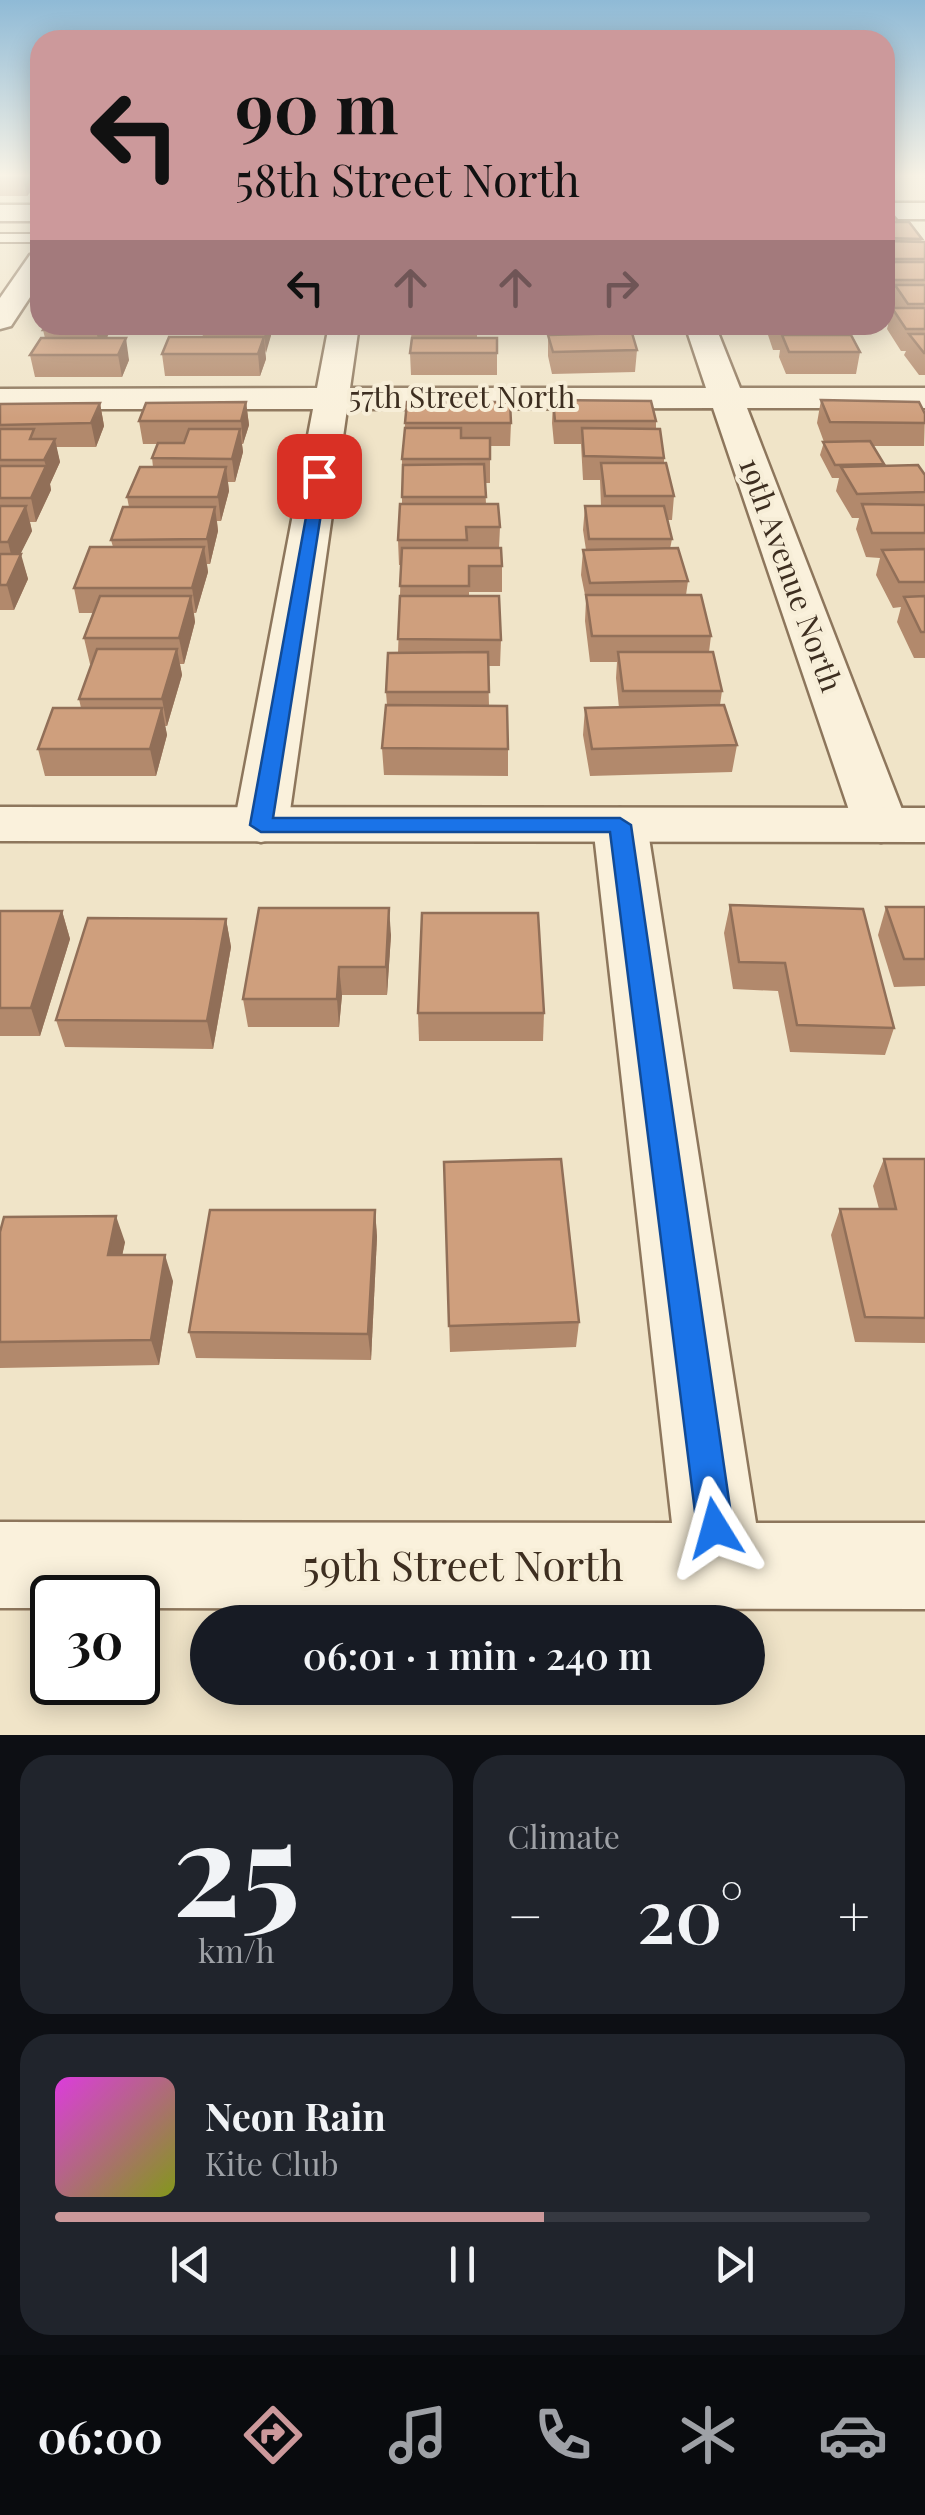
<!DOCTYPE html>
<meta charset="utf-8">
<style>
body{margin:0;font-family:"Playfair Display",serif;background:#20242c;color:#f1f3f6;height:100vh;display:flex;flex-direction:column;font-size:38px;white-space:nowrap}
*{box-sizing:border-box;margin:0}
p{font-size:32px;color:#9ea1a6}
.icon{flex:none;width:55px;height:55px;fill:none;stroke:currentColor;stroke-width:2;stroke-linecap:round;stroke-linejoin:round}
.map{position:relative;height:1735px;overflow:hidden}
.side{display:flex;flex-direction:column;gap:20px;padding:20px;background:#0d0f14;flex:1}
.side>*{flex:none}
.banner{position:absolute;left:30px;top:30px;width:865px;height:305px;border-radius:30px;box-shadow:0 5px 25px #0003;background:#cc999b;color:#111;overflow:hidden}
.speed{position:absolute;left:30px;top:1575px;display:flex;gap:20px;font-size:50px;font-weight:700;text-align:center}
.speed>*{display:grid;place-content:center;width:130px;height:130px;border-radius:50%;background:#171b24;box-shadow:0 5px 25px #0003;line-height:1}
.speed .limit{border:5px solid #111;border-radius:15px;background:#fff;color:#111}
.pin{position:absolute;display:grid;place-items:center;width:85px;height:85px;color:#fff;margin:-42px;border-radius:20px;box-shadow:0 5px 15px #0006}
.me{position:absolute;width:110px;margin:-55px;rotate:352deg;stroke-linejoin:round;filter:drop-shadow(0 0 8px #0008)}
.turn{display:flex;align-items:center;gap:35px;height:210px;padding:0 40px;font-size:45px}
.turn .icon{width:130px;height:130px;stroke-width:2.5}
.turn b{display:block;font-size:70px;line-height:85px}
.lanes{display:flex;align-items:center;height:95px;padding:0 40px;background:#0003;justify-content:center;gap:50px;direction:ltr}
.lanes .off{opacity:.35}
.big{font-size:75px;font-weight:600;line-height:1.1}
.side .tile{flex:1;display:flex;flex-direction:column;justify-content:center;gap:15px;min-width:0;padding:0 35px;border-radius:30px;background:#20242c}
.side .dial{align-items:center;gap:0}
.dial b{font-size:130px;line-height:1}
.song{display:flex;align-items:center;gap:30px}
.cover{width:120px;height:120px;border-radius:15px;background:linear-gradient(135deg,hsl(300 70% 55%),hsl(70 70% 35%))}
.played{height:10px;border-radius:5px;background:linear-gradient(90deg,#cc999b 60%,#363941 60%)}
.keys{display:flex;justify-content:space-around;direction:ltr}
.heat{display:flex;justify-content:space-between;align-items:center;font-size:55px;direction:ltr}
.side .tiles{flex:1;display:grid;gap:20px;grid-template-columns:1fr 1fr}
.tile:last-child{grid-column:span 2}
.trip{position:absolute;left:190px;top:1605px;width:575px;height:100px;border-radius:50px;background:#171b24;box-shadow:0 5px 25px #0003;font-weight:600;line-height:100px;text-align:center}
.tab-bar{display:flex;height:160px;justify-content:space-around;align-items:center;background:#090b0e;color:#9ea1a6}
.tab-bar .icon{width:70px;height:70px}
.tab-bar .active{color:#cc999b}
.tab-bar b{font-size:45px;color:#f1f3f6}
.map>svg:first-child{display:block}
</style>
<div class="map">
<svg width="925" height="1735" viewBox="0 0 925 1735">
<rect width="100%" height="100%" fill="#f0e4c8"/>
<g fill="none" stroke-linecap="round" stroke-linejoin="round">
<defs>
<rect id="service" x="0" y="234" width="40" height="8"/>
<g id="minor">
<rect x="885" y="203" width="40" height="16"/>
<rect x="0" y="205" width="40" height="16"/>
<path d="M40,253V282L11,326L0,329V298L30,255Z"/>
<path d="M329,325H359L350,388H706L685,325H715L740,388H925V408H747L908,825L900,837L881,842L862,837L854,825L713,408L347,409L288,825L280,837L261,842L242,837L234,825L313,409H0V389L317,388Z"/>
<path d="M620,808L639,813L647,825L756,1523H925V1609L138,1608V1598H52V1608H0V1522L672,1523L593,825L601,813Z"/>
</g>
<path id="tertiary" d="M0,807L925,808V842L0,841Z"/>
</defs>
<use href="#service" stroke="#8d765c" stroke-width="4"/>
<use href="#minor" stroke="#8d765c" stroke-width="5"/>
<use href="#tertiary" stroke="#8d765c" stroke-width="5"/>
<use href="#service" fill="#faf1dc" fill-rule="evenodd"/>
<use href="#minor" fill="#faf1dc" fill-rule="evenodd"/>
<use href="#tertiary" fill="#faf1dc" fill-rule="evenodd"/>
</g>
<g fill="#b2896c">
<path d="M0,175H40V181L27,196H0Z"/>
<path d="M885,215L922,239L921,242H925V375H919L904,355L906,351H901L887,329L892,308L891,305L892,301H887L885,298Z"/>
<path d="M46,325H125L124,327L109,328L110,331L107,338L129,360L122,377H35L30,355L45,338L43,330Z"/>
<path d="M202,325H276V327H272V332L265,353L266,359L260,376H165L162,354L203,337L202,331L204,326Z"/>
<path d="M406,325H485V326H477V338H497V375H411L410,353L412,326Z"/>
<path d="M563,325H630L631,333L637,350L635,372L552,374L548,356V335L562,334Z"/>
<path d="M766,325H840L842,329L841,335L860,352L856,374H786L779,357L780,350H773L766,329Z"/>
<path d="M553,400L656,421V429L664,458V463L674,496L672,520H667L672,539L670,549L688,581L686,595L711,636L709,652L722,691L720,705L737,745L732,772L590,776L583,735L585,708H619L616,678L617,662H590L585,621L586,600L581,575L583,550H586L583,530L585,506H601L600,480H583L581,444H554L552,423Z"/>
<path d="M821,400L925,414L924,446H873L883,466L925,475V658H914L897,622L901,607L893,608L876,575L880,558L866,557L856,529L859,518H852L836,491L839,478H832L820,455L824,442L817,423Z"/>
<path d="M246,402L249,425L243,444H242L243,452L235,482H228L229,491L221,521H217L218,531L210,564H207L208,572L196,613H194L195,622L184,664H180L182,675L167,726H165L167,735L156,776H45L38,749L81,708L79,699L92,664H90L84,638L93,613H79L74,588L113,547L111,540L129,507L127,497L153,467L152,458L157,444H143L139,421Z"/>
<path d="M407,402L511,423L510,446H490V483H485L486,504L500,527L499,548L502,566V592H469V596L501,640L500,666H488L489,706L508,749V776L384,775L382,748L387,705L386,692L398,653L401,565H399L398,540L402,504V459Z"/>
<path d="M100,403L104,426L96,447H56L60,462L50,484L51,490L36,522H30L32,531L20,554L28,579L14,610H0V404Z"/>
<path d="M730,905L894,1028L885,1055L790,1052L778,991L733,989L724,933Z"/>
<path d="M886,907H925V986L894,987L878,935Z"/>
<path d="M0,911H62L70,939L40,1036H0Z"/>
<path d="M226,919L231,947L213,1049L65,1047L56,1020Z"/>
<path d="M391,935L387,995H342L339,1027H248L243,999Z"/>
<path d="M418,1013H544L543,1041H419Z"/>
<path d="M884,1159H925V1343L855,1342L831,1235L840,1209H879L873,1186Z"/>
<path d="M444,1162L579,1322L576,1347L450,1352Z"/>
<path d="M375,1210L377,1237L371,1360L196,1358L189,1332Z"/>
<path d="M0,1232L125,1242L122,1255L173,1281L159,1365L0,1368Z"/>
</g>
<g fill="#916f58">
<path d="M26,175H40V181L27,196L23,178Z"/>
<path d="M99,325H109L110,331L100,351L96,329Z"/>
<path d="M266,325H272V332L266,353L264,331Z"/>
<path d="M264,337L266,359L260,376L258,354Z"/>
<path d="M126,338L129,360L122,377L118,355Z"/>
<path d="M246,402L249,425L243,444L241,421Z"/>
<path d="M100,403L104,426L96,447L91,423Z"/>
<path d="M240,429L243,452L235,482L232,459Z"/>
<path d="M55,439L60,462L50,484L51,490L36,522L31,498L46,466L44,460Z"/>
<path d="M226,467L229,491L221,521L218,497Z"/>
<path d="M26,506L32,531L14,567L8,542Z"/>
<path d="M215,507L218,531L210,564L207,539Z"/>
<path d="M204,547L208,572L196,613L192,588Z"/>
<path d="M21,554L28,579L14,610L7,585Z"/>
<path d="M191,596L195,622L184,664L179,638Z"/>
<path d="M177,649L182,675L167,726L162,699Z"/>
<path d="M162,708L167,735L156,776L150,749Z"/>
<path d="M389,908L391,935L387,995L386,967Z"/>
<path d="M62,911L70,939L40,1036L31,1008Z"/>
<path d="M226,919L231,947L213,1049L207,1021Z"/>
<path d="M339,967L342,995L339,1027L337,999Z"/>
<path d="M375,1210L377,1237L371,1360L368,1334Z"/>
<path d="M116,1216L125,1242L117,1281L108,1255Z"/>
<path d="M165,1255L173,1281L159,1365L151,1340Z"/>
</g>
<g fill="#cf9f7d" stroke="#916f58" stroke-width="2.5">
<path d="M0,175H26L23,178H0Z"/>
<path d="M885,215H893L899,222H885Z"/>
<path d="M885,222H909L922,239L885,238Z"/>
<path d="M885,241L925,242V259H885Z"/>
<path d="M885,262H925V280H891L885,271Z"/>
<path d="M895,285H925V304H908Z"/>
<path d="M892,308H925V329H906Z"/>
<path d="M46,325H99L96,329L43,330Z"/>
<path d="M205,325H266L264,331H202Z"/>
<path d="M412,325H477V331L412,330Z"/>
<path d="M564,325H630L631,330H565Z"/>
<path d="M775,325H840L842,329L777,328Z"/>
<path d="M632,333L637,350L553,352L548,335Z"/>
<path d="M909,334H925V353H924Z"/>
<path d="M782,335H851L860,352H789Z"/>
<path d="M169,337H264L258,354H162Z"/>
<path d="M41,338H126L118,355H30Z"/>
<path d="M412,338H497V353H410Z"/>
<path d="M553,400L651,401L656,421H555Z"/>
<path d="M821,400L919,402L925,414V423L830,422Z"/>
<path d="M246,402L241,421H139L146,403Z"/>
<path d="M407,402H510L511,423H405Z"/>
<path d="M100,403L91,423L0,425V404Z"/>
<path d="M405,428H461V438H490V459H402Z"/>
<path d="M582,428L660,429L664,458L584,456Z"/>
<path d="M0,429H34L30,439H55L44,460H0Z"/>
<path d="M189,429H240L232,459L152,458L158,443H184Z"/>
<path d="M870,441L884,464L835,465L823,442Z"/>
<path d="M601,463H666L674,496H605Z"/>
<path d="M484,464L486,497H402L403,465Z"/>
<path d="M918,465L925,475V492L857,494L841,467Z"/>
<path d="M0,466H46L31,498H0Z"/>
<path d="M140,467H226L218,497H127Z"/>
<path d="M400,504H498L500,527H466L467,540H398Z"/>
<path d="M862,504L925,505V533H872Z"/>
<path d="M0,506H26L8,542H0Z"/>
<path d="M585,506H664L672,539H589Z"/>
<path d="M123,507H215L207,539L111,540Z"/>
<path d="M90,547H204L192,588H74Z"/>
<path d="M402,548H501L502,566H469V586H400Z"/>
<path d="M678,548L688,581L590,583L583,550Z"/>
<path d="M925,549V582H899L882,550Z"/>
<path d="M0,554H21L7,585H0Z"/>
<path d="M586,595H701L711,636H592Z"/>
<path d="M100,596H191L179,638H84Z"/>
<path d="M400,596H499L501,640L398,639Z"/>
<path d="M925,596V632H921L904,597Z"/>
<path d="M97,649H177L162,699H79Z"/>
<path d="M488,652L489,692H386L388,653Z"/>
<path d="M618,652H713L722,691H623Z"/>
<path d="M386,705L507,706L508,749L382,748Z"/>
<path d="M724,705L737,745L592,749L585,708Z"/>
<path d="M53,708H162L150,749H38Z"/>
<path d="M730,905L863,909L894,1028L797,1025L785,963L739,962Z"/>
<path d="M886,907H925V959H904Z"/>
<path d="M259,908H389L386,967H339L337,999H243Z"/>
<path d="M0,911H62L31,1008H0Z"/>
<path d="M422,913H538L544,1013H418Z"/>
<path d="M88,918L226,919L207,1021L56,1020Z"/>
<path d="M561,1159L579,1322L449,1326L444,1162Z"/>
<path d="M884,1159H925V1318L865,1317L840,1209H896Z"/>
<path d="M210,1210H375L368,1334L189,1332Z"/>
<path d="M116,1216L108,1255H165L151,1340L0,1342V1232L4,1217Z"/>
</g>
<linearGradient id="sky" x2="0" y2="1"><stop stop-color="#8fbad6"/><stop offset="0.42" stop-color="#f8f3e6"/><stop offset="1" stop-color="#f8f3e6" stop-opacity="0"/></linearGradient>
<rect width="925" height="418" fill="url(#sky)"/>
<path fill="#1a73e8" stroke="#114b97" stroke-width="2.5" d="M314,473L327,476L273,818H620L631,825L733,1528L727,1541L715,1546L703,1541L697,1528L610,832H261L250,825Z"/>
<g text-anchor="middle" stroke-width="8" stroke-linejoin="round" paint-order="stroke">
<g font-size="30" fill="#3d2e20" stroke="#f7eed8">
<text x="462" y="408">57th Street North</text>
<text transform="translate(790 575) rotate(70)" y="10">19th Avenue North</text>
</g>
<g font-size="42" fill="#3d2e20" stroke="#f7eed8">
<text x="463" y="1581">59th Street North</text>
</g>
</g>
</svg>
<div class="speed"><div class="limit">30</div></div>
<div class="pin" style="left:319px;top:476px;background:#d93025"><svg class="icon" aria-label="arrive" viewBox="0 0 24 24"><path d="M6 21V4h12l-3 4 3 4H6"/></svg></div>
<svg class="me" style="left:715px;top:1528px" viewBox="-20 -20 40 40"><path d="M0-17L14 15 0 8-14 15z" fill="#1a73e8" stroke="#fff" stroke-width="4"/></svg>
<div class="trip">06:01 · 1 min · 240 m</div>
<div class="banner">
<div class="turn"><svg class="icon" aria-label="left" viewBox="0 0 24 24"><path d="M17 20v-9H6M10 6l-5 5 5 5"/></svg><div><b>90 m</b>58th Street North</div></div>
<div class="lanes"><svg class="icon" aria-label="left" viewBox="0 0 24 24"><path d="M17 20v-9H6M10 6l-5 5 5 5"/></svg><svg class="icon off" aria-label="ahead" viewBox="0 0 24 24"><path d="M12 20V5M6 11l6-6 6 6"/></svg><svg class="icon off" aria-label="ahead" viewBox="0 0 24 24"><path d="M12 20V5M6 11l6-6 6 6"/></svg><svg class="icon off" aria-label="right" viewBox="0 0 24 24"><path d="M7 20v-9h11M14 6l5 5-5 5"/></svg></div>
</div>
</div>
<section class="side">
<div class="tiles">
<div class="tile dial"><b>25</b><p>km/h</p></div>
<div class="tile"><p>Climate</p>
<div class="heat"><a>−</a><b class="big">20°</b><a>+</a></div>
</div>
<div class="tile">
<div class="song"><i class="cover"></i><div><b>Neon Rain</b><p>Kite Club</p></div></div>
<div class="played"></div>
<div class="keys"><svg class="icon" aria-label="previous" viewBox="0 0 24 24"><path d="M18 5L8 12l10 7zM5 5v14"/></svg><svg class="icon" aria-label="pause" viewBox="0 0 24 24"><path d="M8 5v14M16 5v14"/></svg><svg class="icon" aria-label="next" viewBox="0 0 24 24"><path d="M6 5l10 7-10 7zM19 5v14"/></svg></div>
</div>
</div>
</section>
<nav class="tab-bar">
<b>06:00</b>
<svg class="icon active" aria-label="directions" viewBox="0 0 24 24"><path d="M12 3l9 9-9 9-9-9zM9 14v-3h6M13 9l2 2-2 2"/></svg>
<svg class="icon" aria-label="music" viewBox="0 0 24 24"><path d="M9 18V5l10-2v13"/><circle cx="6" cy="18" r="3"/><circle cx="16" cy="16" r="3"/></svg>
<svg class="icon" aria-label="phone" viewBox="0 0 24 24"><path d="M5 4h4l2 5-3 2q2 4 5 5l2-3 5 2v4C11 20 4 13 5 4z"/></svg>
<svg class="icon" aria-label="climate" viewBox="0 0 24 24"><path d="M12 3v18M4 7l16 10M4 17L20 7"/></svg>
<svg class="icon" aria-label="car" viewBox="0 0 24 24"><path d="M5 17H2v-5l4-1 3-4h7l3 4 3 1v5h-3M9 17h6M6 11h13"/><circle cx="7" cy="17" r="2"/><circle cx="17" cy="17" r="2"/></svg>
</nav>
